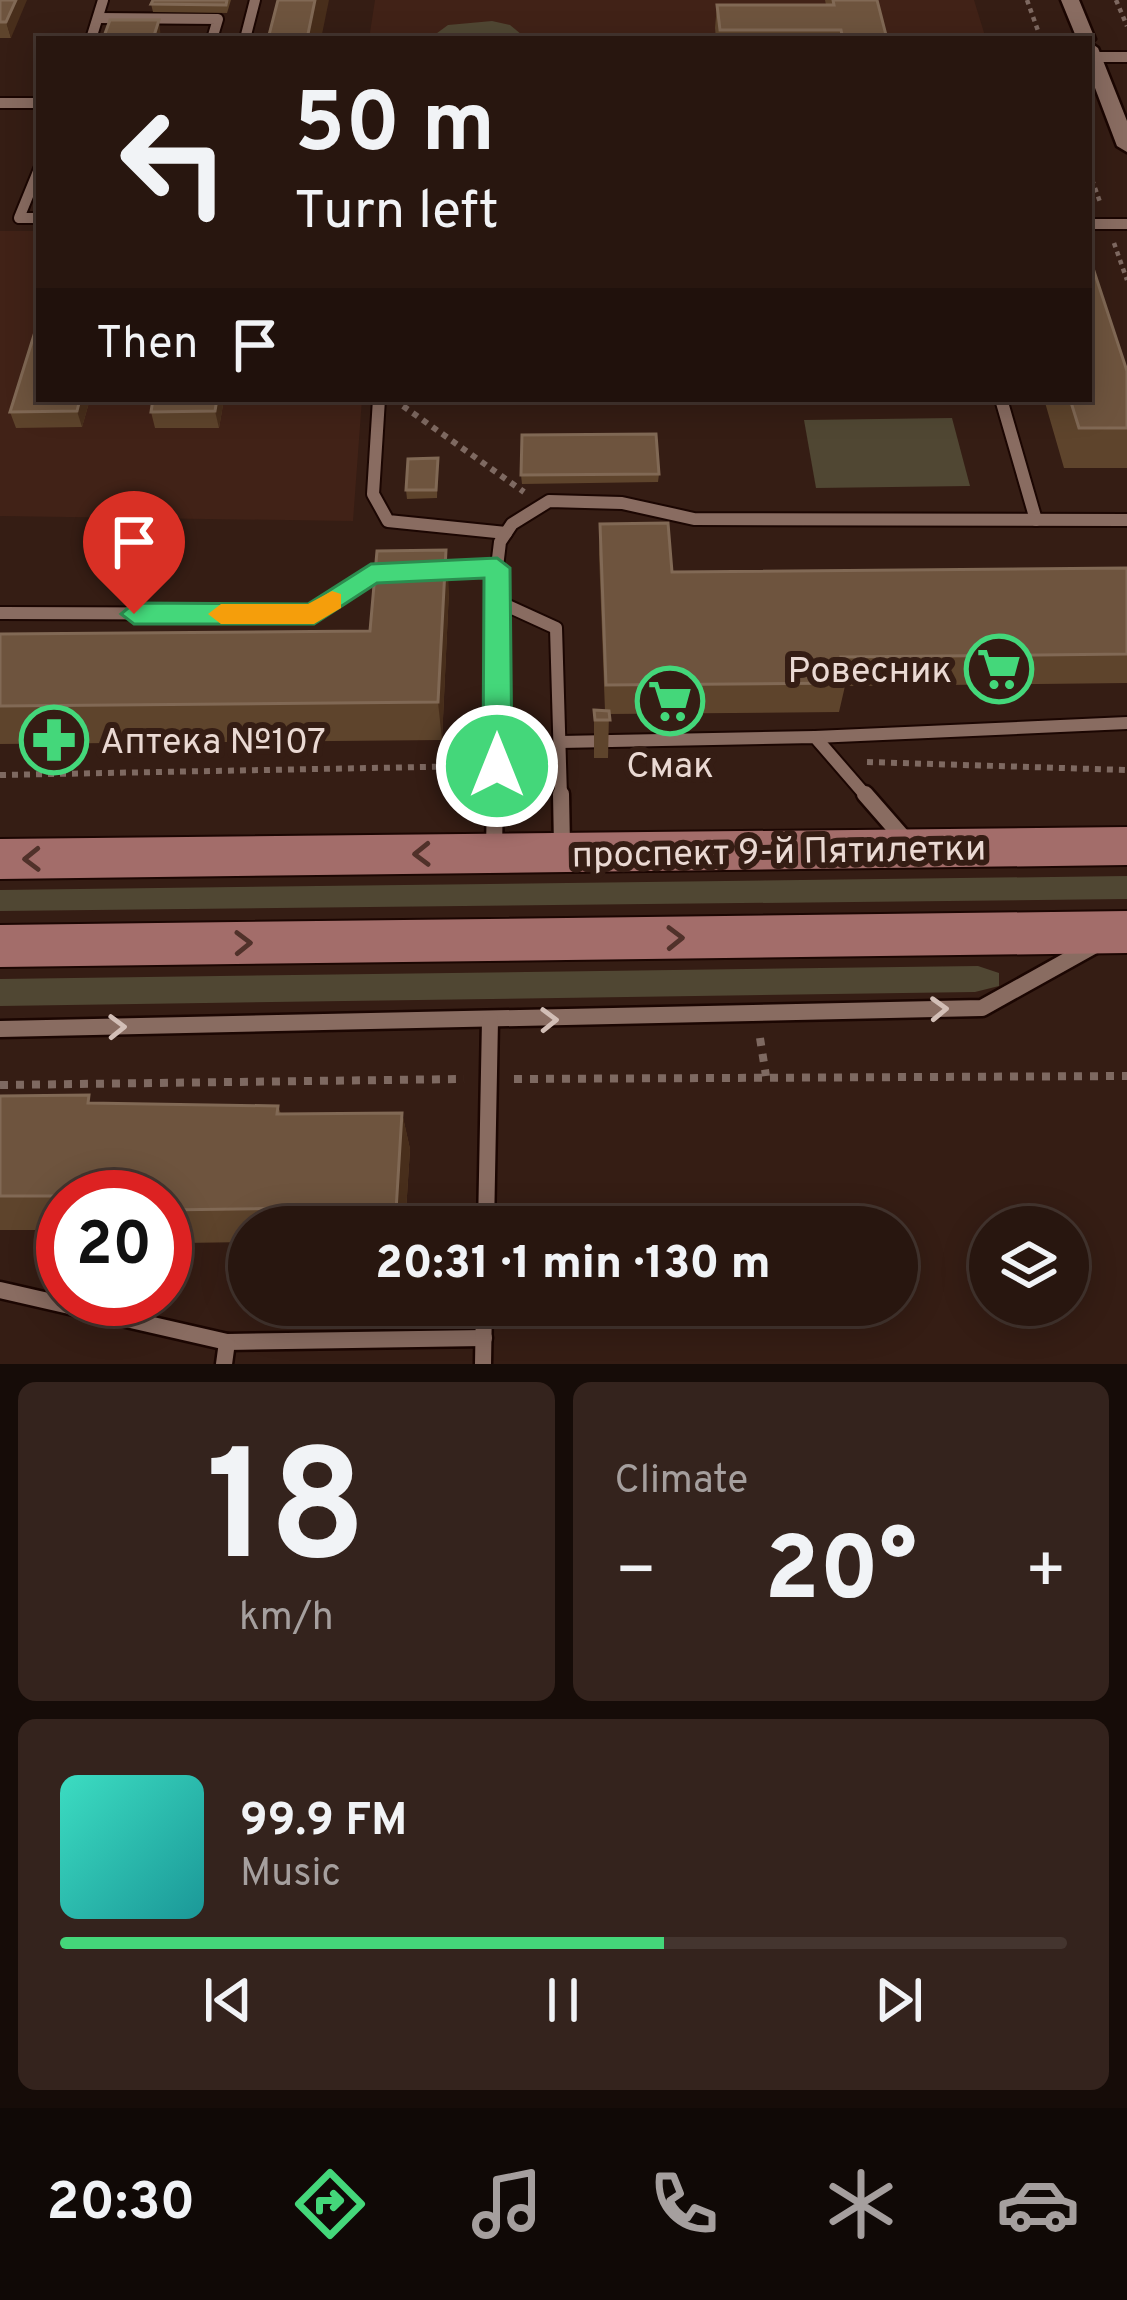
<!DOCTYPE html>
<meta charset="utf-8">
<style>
body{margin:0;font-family:Overpass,sans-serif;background:#34231d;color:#f1f3f6;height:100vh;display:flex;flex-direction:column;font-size:45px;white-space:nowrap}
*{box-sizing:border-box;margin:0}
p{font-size:39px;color:#a59f9e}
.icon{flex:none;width:66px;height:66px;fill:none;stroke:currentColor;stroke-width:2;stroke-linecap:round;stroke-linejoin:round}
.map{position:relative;height:1364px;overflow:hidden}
.sheet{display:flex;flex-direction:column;gap:18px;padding:18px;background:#160c08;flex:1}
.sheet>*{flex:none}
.hud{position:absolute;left:36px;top:36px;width:1056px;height:366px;border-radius:0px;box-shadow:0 6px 30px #0003,0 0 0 3px #44352f;background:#28160f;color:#f1f3f6;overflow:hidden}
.buttons{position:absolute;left:969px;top:1206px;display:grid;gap:24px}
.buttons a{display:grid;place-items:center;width:120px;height:120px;border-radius:50%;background:#28160f;box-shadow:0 6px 30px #0003,0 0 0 3px #44352f;font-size:60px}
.speed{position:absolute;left:36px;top:1170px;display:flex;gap:24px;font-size:60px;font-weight:700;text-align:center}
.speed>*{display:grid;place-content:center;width:156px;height:156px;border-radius:50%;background:#28160f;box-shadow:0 6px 30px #0003,0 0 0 3px #44352f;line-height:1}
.speed .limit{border:18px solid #d22;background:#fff;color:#111}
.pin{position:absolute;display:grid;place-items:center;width:102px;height:102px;color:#fff;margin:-123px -51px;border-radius:50% 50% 50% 0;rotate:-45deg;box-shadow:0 0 12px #0007}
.pin .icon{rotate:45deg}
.me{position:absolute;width:132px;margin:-66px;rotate:0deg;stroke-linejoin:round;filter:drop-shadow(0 0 9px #0008)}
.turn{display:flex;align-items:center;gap:42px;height:252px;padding:0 60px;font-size:54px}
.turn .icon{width:156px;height:156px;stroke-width:2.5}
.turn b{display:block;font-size:84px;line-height:102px}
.then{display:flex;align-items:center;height:114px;padding:0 60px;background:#0003;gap:24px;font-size:45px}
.big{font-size:90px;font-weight:800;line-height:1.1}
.sheet .tile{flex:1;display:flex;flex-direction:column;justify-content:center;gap:18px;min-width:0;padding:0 42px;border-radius:18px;background:#34231d}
.sheet .dial{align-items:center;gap:0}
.dial b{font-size:156px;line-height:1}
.song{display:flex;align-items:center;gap:36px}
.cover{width:144px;height:144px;border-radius:18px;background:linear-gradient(135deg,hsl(170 70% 55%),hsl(180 70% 35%))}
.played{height:12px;border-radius:6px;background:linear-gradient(90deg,#44d77a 60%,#44352f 60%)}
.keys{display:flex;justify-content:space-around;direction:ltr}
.heat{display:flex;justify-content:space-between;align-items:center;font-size:66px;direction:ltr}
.sheet .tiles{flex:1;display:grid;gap:18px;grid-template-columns:1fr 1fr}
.tile:last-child{grid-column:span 2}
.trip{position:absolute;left:228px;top:1206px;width:690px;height:120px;border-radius:60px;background:#28160f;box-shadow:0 6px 30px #0003,0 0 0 3px #44352f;font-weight:800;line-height:120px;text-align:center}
.tab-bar{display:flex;height:192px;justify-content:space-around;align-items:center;background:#100906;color:#a59f9e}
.tab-bar .icon{width:84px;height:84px}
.tab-bar .selected{color:#44d77a}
.tab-bar b{font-size:54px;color:#f1f3f6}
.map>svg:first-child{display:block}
</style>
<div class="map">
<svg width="1127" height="1364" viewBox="0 0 1127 1364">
<rect width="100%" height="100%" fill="#351d14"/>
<g fill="#412217">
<path d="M375,0H974L986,39H369Z"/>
<path d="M0,231H39V399H362L353,521L0,516Z"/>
</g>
<g fill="#504733">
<path d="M492,21L510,25L527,39H429L448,25Z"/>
<path d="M952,418L970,486L816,488L804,420Z"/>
<path d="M1127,876V899L0,911V890Z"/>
<path d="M978,966L999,973V986L975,992L0,1006V979Z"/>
</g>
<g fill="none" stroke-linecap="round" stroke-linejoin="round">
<defs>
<g id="service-far2">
<path d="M98,18L218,19L212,39"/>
<path d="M91,39L103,0"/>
<path d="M245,39L255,0"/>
<path d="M1093,57H1127"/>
<path d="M0,103H39"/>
<path d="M39,169L19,218H39"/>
<path d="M1089,224H1127"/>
</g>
<g id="service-far1">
<path d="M379,399L373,494L388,521L506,533"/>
<path d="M1001,399L1036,520"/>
<path d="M429,571L497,567L500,542L512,524L549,501L622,503L694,519L1127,520"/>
<path d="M497,601L556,628L561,797"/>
<path d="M0,613L313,614L371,573H389"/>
<path d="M815,737L1127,723"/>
<path d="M560,742L815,737L867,797"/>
<path d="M495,797L497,567"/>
</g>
<g id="service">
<path d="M561,794L562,846"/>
<path d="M865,794L906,841"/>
<path d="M494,850L495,794"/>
<path d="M0,1029L982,1008L1095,945"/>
<path d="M486,1227L490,1020"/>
<path d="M0,1290L227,1342L484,1338"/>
<path d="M224,1364L227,1342"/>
<path d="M483,1364L484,1305"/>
</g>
<path id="minor" d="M1061,0H1079L1095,39L1091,43L1098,48L1127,121V152L1117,146L1089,72V39H1077Z"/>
<g id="primary">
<path d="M1127,827V865L0,879V839Z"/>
<path d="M1127,911V953L0,967V925Z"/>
</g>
</defs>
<use href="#service-far2" stroke="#1b0602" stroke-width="14"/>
<use href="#service-far1" stroke="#1b0602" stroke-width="16"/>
<use href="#service" stroke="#1b0602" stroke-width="21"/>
<use href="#minor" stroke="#1b0602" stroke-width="5"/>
<use href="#primary" stroke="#1b0602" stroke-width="4"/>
<g stroke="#7e6961" stroke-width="4.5" stroke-dasharray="4.5 4.5" stroke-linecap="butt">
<path d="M1027,0L1041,39"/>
<path d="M1116,0L1127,26"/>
<path d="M1089,171L1100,202"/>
<path d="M1114,243L1127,280"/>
</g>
<g stroke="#7e6961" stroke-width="6" stroke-dasharray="6 6" stroke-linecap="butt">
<path d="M403,406L524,492"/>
<path d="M867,762L1127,770"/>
<path d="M0,775L476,766"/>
</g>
<g stroke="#7e6961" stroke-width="8" stroke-dasharray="8 8" stroke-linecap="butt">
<path d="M760,1038L766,1076"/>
<path d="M514,1079L1127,1076"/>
<path d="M0,1085L464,1079"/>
</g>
<use href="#service-far2" stroke="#896c61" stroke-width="10"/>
<use href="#service-far1" stroke="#896c61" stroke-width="12"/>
<use href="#service" stroke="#896c61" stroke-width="16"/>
<use href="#minor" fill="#896c61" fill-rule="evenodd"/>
<use href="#primary" fill="#a36d6a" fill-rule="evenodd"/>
</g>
<g fill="#5e442c">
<path d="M0,0L11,38H0Z"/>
<path d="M153,0H231L227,13L153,12L151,4Z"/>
<path d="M825,0H877L887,39H716L715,28L717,5H826Z"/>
<path d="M1127,371V468H1064L1044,399H1089Z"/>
<path d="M90,399L82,427L16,428L10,412Z"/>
<path d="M153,399H224L219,428H155L151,412Z"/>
<path d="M438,458L437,498L407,499L406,490Z"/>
<path d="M659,474L658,482L522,484L521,475Z"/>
<path d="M600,524L672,572L1127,568V683L845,686L839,712L609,714L608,758H594V710L605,711L599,554Z"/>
<path d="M449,590L442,740L0,744V634L370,631Z"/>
<path d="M0,1096L94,1103L278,1106L281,1114L402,1113L410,1149L405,1227H249V1242L182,1243L178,1236H165V1197H63V1230H0Z"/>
</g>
<g fill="#482e1b">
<path d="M16,0H27L11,38L6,22Z"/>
<path d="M315,0H329L321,39H307Z"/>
<path d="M159,20L161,39H153Z"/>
<path d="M80,399H90L82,427L77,411Z"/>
<path d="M217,399H224L219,428L215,411Z"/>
<path d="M446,550L449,590L442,740L438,702Z"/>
<path d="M402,1113L410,1149L405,1227H395Z"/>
</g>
<g fill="#6e543e" stroke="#816955" stroke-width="3">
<path d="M0,0H16L6,22H0Z"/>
<path d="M153,0H227L226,5L151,4Z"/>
<path d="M278,0H315L307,39H268Z"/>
<path d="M833,0H877L887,39H843L841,30H720L717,5H834Z"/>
<path d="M110,20H159L153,39H103Z"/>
<path d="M1089,256L1127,371V428H1079L1070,399H1089Z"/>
<path d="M39,319V399H80L77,411L10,412Z"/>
<path d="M153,399H217L215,411L151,412Z"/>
<path d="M656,434L659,474L521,475L522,435Z"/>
<path d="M438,458L436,490H406L408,459Z"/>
<path d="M668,523L672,572L1127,568V654L841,657L845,683L606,685L600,524Z"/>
<path d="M446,550L438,702L0,706V634L370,631L377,551Z"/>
<path d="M594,710L609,711L610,720H595Z"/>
<path d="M89,1095L88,1103L278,1106L277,1114L402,1113L395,1227H300L301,1208L165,1210V1197H63V1203H59L61,1196H0V1096Z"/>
</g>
<defs><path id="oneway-chevron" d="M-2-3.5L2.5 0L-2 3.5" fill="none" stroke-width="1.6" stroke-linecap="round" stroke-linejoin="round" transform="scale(3)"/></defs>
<g stroke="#50312a">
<use href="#oneway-chevron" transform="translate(422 854) rotate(179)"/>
<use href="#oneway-chevron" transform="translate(32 859) rotate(179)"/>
<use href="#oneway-chevron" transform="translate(675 938) rotate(-1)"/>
<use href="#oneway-chevron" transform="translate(243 943) rotate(-1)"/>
</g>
<g stroke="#d2beb6">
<use href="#oneway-chevron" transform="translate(939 1009) rotate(-2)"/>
<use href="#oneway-chevron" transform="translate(549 1020) rotate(-1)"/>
<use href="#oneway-chevron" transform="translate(117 1027) rotate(-1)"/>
</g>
<path fill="#44d77a" stroke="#2c8c4f" stroke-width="3" d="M497,558L510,568L512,766L497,778L483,766L484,578L377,583L314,624H134L121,614L134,603L308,604L371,564Z"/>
<path fill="#f59e0b" d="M332,591L341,594V608L314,624H221L208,614L221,604H308Z"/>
<defs>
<symbol id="supermarket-ring" viewBox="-11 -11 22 22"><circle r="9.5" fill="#351d14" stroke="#44d77a" stroke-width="1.5"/><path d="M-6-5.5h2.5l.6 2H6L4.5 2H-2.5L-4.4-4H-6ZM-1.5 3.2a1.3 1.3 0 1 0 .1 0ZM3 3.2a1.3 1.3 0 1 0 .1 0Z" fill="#44d77a"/></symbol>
<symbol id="pharmacy-ring" viewBox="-11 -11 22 22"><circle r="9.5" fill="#351d14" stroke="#44d77a" stroke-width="1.5"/><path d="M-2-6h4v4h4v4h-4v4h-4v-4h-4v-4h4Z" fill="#44d77a"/></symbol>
</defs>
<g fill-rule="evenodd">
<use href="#supermarket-ring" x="961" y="631" width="76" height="76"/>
<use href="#supermarket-ring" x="632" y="663" width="76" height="76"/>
<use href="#pharmacy-ring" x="16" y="702" width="76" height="76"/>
</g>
<g text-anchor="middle" stroke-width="12" stroke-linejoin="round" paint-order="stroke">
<g font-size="36" fill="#ead9d3" stroke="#351d14" text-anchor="end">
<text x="952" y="682">Ровесник</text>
<text x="100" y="753" text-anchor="start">Аптека №107</text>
<text x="670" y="777" text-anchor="middle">Смак</text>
</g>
<g font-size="36" fill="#ead9d3" stroke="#351d14">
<text transform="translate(779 850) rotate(-1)" y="13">проспект 9-й Пятилетки</text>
</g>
</g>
</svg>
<div class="buttons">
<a><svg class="icon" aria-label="layers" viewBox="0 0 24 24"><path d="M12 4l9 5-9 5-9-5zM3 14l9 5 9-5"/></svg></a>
</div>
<div class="speed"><div class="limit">20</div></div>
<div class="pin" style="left:134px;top:614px;background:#d93025"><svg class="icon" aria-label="arrive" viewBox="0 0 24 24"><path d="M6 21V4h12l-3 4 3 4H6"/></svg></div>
<svg class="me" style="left:497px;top:766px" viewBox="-20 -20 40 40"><circle r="17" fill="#44d77a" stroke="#fff" stroke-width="3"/><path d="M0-11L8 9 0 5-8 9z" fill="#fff"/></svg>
<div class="trip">20:31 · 1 min · 130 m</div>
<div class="hud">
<div class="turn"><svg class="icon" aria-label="left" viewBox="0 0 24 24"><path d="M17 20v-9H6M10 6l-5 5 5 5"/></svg><div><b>50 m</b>Turn left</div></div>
<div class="then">Then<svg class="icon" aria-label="arrive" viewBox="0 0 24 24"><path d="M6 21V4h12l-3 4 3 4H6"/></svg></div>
</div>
</div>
<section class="sheet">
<div class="tiles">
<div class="tile dial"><b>18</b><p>km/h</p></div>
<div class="tile"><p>Climate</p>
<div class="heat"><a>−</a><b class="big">20°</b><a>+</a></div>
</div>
<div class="tile">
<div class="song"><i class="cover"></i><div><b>99.9 FM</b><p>Music</p></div></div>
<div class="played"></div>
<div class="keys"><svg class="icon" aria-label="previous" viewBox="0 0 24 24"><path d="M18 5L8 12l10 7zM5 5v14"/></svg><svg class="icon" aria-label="pause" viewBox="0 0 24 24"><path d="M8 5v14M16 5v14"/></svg><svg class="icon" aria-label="next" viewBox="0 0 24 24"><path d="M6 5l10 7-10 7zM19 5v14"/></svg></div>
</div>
</div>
</section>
<nav class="tab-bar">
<b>20:30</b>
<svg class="icon selected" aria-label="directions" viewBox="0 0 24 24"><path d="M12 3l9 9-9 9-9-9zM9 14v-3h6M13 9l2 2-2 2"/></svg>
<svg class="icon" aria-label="music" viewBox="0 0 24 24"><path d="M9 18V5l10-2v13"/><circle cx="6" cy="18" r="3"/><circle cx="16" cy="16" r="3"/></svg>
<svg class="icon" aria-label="phone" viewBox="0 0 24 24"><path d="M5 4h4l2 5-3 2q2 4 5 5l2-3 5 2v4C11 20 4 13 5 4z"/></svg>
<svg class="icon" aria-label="climate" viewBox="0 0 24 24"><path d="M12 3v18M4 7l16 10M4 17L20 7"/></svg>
<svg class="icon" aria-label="car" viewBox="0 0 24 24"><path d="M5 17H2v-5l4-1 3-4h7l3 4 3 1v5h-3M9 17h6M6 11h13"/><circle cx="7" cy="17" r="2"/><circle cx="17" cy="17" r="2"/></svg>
</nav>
